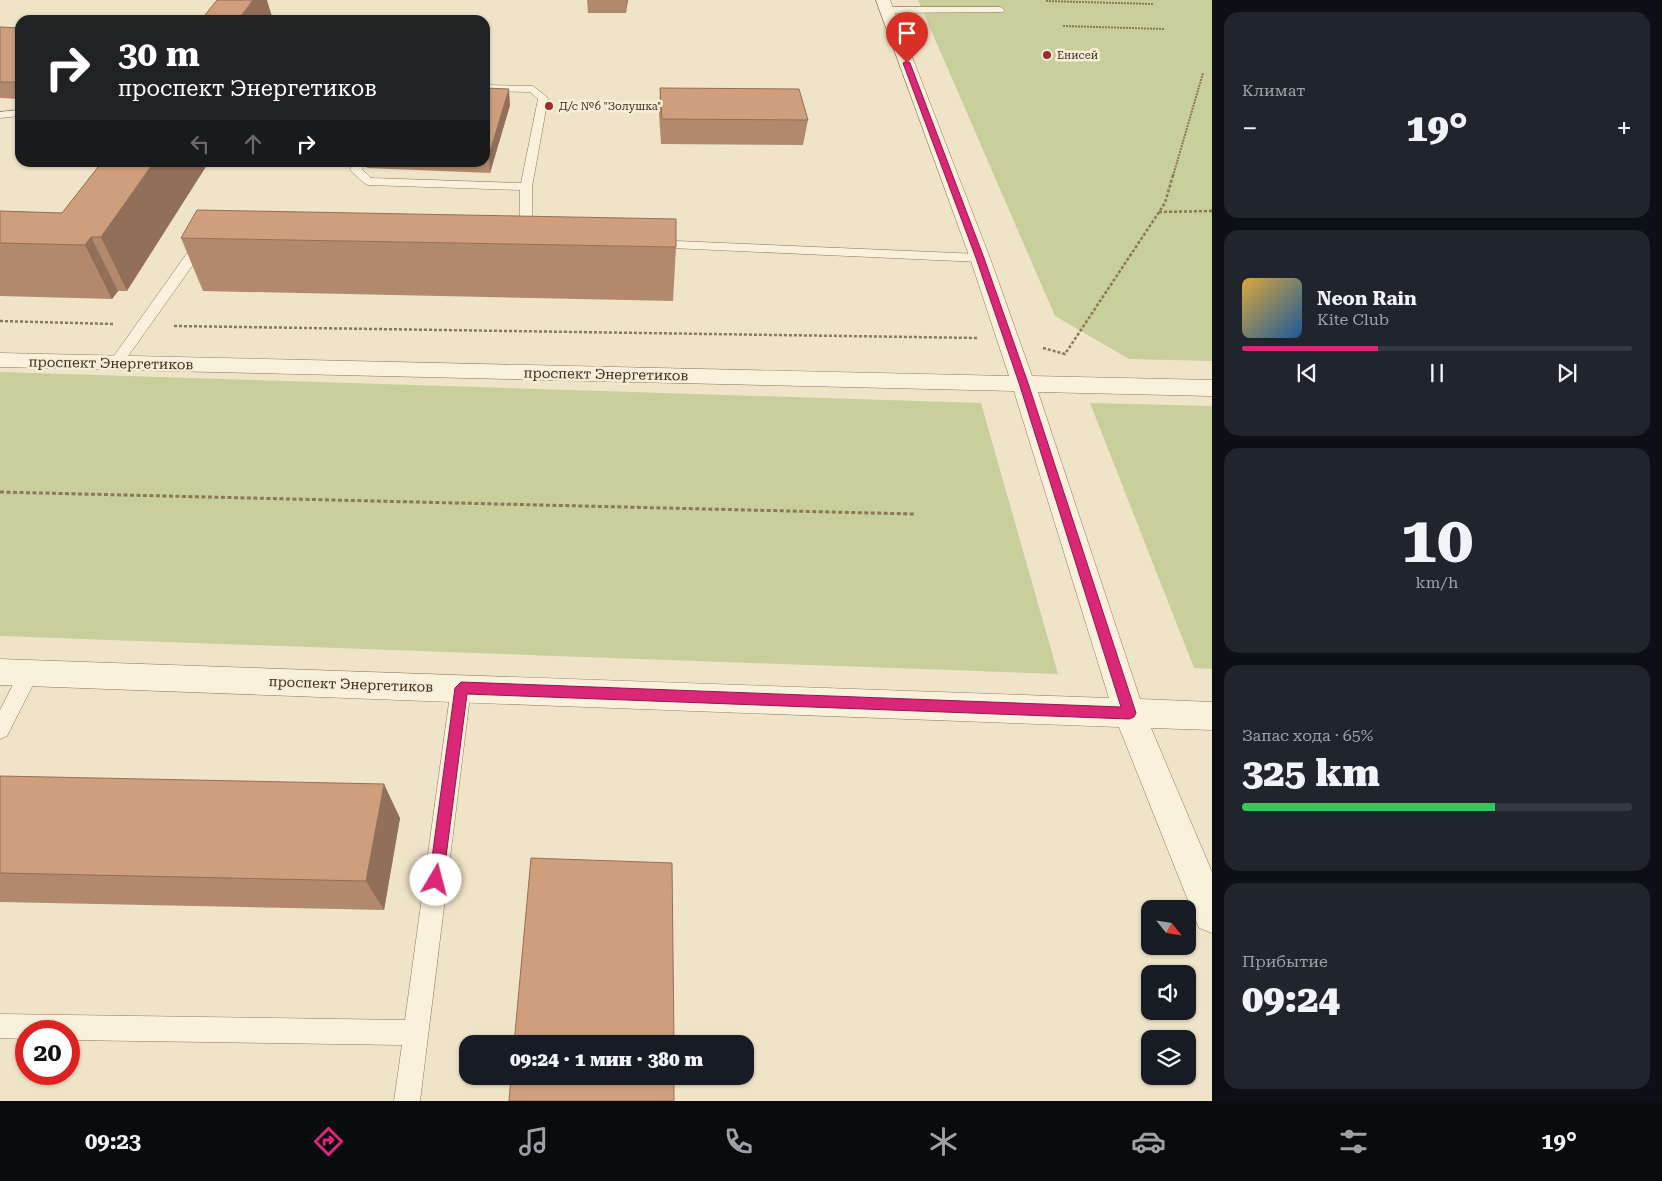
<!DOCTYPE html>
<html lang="ru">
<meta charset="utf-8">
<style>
body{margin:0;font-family:"Roboto Serif",serif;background:#20242c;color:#f1f3f6;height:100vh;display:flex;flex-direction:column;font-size:19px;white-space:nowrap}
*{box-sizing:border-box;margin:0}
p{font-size:16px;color:#9ea1a6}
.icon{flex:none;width:28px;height:28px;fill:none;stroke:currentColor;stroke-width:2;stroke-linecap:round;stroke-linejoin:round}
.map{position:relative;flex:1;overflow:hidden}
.panel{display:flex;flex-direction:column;gap:12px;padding:12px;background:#0d0f14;width:450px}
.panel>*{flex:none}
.guide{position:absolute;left:15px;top:15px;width:475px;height:152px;border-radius:15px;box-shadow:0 1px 4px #0004;background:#202124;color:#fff;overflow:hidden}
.needle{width:32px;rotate:120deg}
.fabs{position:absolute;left:1141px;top:900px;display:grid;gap:10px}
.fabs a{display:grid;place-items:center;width:55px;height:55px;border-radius:10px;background:#171b24;box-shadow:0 1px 4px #0004;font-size:25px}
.speed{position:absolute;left:15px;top:1020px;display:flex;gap:10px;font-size:25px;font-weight:700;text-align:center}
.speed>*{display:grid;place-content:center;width:65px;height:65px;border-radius:50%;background:#171b24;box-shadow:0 1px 4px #0004;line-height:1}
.speed .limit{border:8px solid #d22;background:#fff;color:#111}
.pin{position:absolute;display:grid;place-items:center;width:42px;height:42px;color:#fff;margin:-51px -21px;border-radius:50% 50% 50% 0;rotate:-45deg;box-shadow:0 0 5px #0007}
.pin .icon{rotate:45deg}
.me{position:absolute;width:55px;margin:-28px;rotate:8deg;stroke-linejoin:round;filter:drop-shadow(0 0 4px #0008)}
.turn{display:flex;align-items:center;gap:18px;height:105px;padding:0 20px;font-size:22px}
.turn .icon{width:65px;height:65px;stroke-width:2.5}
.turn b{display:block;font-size:35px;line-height:42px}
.lanes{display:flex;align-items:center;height:48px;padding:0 20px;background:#0003;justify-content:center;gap:25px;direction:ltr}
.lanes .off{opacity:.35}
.big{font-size:38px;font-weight:800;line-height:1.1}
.panel .tile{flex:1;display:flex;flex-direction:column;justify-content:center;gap:8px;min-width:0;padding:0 18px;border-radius:15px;background:#20242c}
.panel .dial{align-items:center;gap:0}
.dial b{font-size:65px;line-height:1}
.song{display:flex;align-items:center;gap:15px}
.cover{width:60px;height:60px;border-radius:8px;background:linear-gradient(135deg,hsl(40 70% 55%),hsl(210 70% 35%))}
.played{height:5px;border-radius:2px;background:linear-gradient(90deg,#db2777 35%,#363941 35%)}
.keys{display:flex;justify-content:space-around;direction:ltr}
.heat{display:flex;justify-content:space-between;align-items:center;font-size:28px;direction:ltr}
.charge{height:8px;border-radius:4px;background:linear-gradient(90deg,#34c759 65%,#363941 0)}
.trip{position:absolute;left:459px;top:1035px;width:295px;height:50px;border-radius:15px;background:#171b24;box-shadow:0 1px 4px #0004;font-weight:800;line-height:50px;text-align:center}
.menu{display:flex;height:80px;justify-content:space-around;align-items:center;background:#090b0e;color:#9ea1a6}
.menu .icon{width:35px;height:35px}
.menu .on{color:#db2777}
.menu b{font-size:22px;color:#f1f3f6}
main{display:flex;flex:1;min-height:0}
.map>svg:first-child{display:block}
</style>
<main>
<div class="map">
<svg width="1212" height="1101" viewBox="0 0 1212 1101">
<rect width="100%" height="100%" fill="#f0e4c8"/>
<g fill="#c9cf9b">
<path d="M918,0H1212V361L1129,359L1055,316Z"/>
<path d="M0,372L981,403L1058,674L0,636Z"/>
<path d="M1090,403L1212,406V669L1194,668Z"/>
</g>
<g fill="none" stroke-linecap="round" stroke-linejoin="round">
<defs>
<g id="service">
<path d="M1000,7L1005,10L1003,12L886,13L881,10L886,7Z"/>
<path d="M485,85L533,86L548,98L532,187V238L530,241H522L520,238V190L368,185L364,183L350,170L353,162H365L362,169L371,178L521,183L538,99L530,92L485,91Z"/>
<path d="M20,110V116L0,118V112Z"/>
<path d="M653,240L980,254L986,258L980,262L649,247L647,244Z"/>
<path d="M208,243L213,244L214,247L200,255L121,366H111L109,363L111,360L190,249Z"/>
<path d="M29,665L36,667L39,673L7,736L0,739V710L22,667Z"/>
<path d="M461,679L468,682L471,688L420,1101H394L402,1045L69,1040V1031H26V1039L0,1038V1014L405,1020L451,688L454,682Z"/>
</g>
<path id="minor" d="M876,0H890L990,258L1032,376L1212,380V396L1038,392L1140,699L1212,702V730L1151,728L1212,872V933L1199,928L1119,727L0,685V659L1109,698L1014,391L0,367V353L1009,376L970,258Z"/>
</defs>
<use href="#service" stroke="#8d765c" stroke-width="1"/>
<use href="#minor" stroke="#8d765c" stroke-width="1"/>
<g stroke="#8d765c" stroke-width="2" stroke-dasharray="2 1" stroke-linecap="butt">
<path d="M1046,1L1153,4"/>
<path d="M1063,26L1164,29"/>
<path d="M1173,176L1203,73"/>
</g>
<g stroke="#8d765c" stroke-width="2.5" stroke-dasharray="3 2" stroke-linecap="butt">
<path d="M1159,212L1212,211"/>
<path d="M0,321L113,324"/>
<path d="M174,326L978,338"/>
<path d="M1043,348L1065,354L1165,203L1173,175"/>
</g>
<path stroke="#8d765c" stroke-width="3" stroke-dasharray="4 2.5" stroke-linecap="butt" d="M0,492L914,514"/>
<use href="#service" fill="#faf1dc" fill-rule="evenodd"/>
<use href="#minor" fill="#faf1dc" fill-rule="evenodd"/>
</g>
<g fill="#b2896c">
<path d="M587,0H628L626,13H588Z"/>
<path d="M0,27L20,28V99L0,98Z"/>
<path d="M485,88L510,105L490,173L367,168L366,162H485Z"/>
<path d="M660,88L808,120L803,145L661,144L659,113Z"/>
<path d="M102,162L127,291H118L112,299L0,296V211L62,213Z"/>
<path d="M181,238L676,247L673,301L203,291Z"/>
<path d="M0,776L400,818L384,910L0,902Z"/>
</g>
<g fill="#916f58">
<path d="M253,0H267L273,20H238Z"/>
<path d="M627,0H628L626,13Z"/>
<path d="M509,89L510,105L490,173L489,155Z"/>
<path d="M154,162H209L127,291L101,237Z"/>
<path d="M91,237L118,291L112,299L85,245Z"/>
<path d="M384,784L400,818L384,910L366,881Z"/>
</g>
<g fill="#cf9f7d" stroke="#916f58">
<path d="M217,0H253L238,20H201Z"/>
<path d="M0,27L20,28V82H0Z"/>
<path d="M485,88L509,89L489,155H485Z"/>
<path d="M660,88L799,89L808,120L662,119Z"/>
<path d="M102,162H154L101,237H91L85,245L0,243V211L62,213Z"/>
<path d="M197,210L676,219V247L181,238Z"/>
<path d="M0,776L384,784L366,881L0,873Z"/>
<path d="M531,858L672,863L674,1044H514Z"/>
<path d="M511,1076H674V1101H509Z"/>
</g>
<path fill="#db2777" stroke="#8e194d" d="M907,61L910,63L984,258L1028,383L1136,713L1134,717L1129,719L467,694L443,880L441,885L436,887L431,885L429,880L455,688L461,682L1121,707L1019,383L976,258L903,63Z"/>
<g fill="#9e2a2b" stroke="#f7eed8" stroke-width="2">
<circle cx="1047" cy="55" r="5"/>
<circle cx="549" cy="106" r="5"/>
</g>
<g text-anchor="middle" stroke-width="5" stroke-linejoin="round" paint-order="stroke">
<g font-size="11" fill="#3d2e20" stroke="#f7eed8" text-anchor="start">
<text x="1057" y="59">Енисей</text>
<text x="559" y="110">Д/с №6 "Золушка"</text>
</g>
<g font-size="14" fill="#3d2e20" stroke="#f7eed8">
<text transform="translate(111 363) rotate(1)" y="5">проспект Энергетиков</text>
<text transform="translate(606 374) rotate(1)" y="5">проспект Энергетиков</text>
<text transform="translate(351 684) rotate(2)" y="5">проспект Энергетиков</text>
</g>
</g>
</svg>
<div class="fabs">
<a><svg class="needle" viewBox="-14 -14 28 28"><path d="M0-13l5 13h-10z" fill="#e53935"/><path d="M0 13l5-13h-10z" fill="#9ea1a6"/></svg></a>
<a><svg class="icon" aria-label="sound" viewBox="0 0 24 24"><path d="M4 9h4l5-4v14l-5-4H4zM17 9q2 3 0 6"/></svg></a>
<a><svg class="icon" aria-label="layers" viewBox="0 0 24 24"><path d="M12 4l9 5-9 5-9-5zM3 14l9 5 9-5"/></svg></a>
</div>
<div class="speed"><div class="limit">20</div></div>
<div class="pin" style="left:907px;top:63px;background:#d93025"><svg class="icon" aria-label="arrive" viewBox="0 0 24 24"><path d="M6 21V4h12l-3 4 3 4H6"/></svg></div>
<svg class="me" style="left:436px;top:880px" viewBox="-20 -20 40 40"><circle r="19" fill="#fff"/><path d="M0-13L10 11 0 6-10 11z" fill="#db2777"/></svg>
<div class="trip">09:24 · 1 мин · 380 m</div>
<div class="guide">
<div class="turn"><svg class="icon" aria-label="right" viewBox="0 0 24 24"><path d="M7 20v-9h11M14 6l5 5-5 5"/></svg><div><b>30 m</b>проспект Энергетиков</div></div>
<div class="lanes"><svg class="icon off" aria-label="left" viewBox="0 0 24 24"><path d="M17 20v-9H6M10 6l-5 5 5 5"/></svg><svg class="icon off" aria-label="ahead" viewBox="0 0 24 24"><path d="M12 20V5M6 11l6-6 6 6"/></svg><svg class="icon" aria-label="right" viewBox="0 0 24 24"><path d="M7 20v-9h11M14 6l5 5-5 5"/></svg></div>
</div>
</div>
<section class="panel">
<div class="tile"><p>Климат</p>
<div class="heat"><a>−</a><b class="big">19°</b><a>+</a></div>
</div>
<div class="tile">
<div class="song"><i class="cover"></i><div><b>Neon Rain</b><p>Kite Club</p></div></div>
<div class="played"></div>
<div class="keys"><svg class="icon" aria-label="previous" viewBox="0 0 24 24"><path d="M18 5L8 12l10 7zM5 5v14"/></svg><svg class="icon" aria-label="pause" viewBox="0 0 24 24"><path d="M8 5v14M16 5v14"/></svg><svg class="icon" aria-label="next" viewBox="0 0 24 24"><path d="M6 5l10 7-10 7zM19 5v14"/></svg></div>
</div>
<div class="tile dial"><b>10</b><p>km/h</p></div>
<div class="tile"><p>Запас хода · 65%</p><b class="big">325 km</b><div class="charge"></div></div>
<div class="tile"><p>Прибытие</p><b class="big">09:24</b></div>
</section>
</main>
<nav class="menu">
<b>09:23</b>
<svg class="icon on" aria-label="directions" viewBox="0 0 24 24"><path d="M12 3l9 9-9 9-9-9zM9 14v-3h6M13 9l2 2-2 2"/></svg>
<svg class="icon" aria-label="music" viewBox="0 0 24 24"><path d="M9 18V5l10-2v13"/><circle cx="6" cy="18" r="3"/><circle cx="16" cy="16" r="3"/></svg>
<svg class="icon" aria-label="phone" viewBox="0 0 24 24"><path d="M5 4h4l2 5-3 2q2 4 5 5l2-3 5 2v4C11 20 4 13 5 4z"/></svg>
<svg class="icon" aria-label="climate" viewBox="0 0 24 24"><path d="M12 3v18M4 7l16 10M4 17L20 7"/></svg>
<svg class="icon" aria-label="car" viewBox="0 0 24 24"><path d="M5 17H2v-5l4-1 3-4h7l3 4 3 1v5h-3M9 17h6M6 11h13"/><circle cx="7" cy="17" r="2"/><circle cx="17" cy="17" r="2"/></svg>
<svg class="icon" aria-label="filters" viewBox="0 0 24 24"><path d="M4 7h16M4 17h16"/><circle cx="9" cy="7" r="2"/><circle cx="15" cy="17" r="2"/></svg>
<b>19°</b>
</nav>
